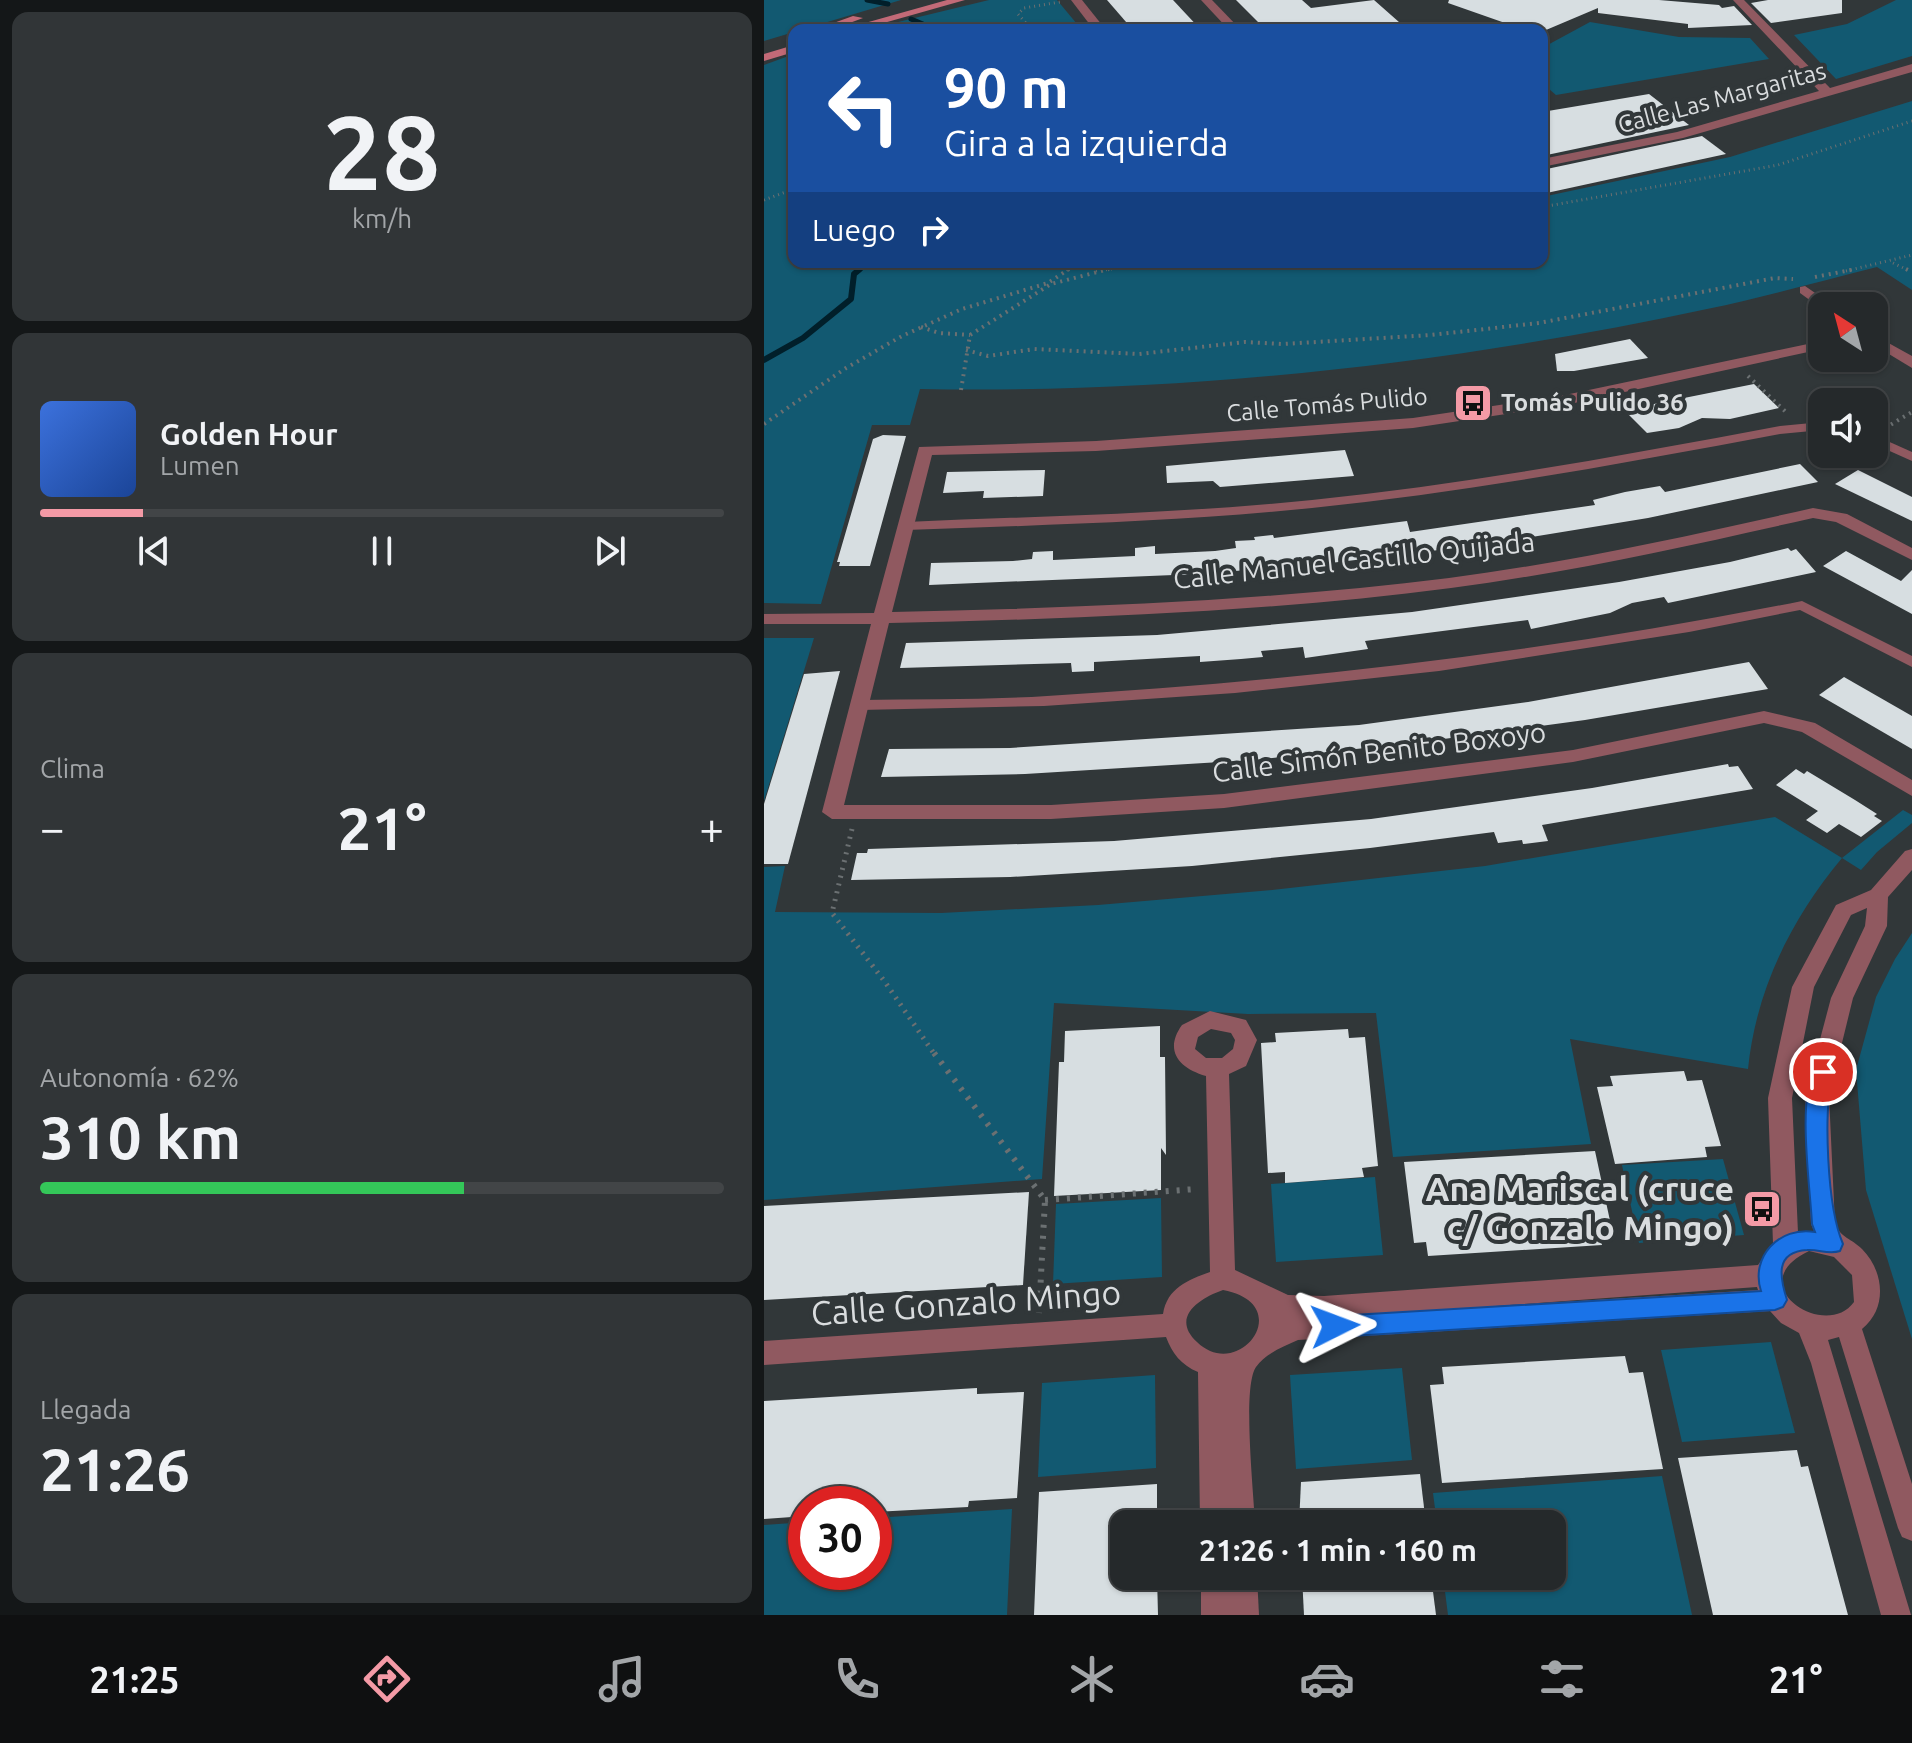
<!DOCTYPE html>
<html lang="es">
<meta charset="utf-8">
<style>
body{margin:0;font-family:Ubuntu,sans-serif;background:#313537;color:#f1f3f6;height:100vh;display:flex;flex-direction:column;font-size:30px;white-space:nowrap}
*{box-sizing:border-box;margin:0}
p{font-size:26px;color:#a3a6a9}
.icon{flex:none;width:44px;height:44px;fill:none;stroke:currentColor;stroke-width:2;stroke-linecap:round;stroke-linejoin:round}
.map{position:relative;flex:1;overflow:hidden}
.sheet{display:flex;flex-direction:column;gap:12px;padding:12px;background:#141718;width:764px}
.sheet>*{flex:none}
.hud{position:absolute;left:24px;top:24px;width:760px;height:244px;border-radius:16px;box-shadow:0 2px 6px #0004,0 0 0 2px #424547;background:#1a4fa0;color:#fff;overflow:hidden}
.needle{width:52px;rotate:324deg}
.fabs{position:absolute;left:1044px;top:292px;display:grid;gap:16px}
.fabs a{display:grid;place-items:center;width:80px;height:80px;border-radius:16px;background:#25292b;box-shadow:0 2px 6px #0004,0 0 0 2px #424547;font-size:40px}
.speed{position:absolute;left:24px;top:1486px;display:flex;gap:16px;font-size:40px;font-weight:700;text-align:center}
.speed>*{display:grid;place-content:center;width:104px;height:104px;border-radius:50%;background:#25292b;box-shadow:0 2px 6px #0004,0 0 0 2px #424547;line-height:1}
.speed .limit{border:12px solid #d22;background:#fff;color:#111}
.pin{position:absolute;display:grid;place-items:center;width:68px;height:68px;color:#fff;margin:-34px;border:4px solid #fff;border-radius:50%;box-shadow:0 2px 8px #0007}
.me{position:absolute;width:88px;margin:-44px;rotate:87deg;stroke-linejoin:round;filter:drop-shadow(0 0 6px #0008)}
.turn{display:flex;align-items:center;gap:28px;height:168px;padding:0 24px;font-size:36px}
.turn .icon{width:104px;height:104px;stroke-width:2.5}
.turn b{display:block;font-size:56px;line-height:68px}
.then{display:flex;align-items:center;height:76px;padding:0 24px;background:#0003;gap:16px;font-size:30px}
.big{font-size:60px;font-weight:700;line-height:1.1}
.sheet .tile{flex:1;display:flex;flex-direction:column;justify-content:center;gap:12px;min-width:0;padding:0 28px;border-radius:16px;background:#313537}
.sheet .dial{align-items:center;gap:0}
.dial b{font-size:104px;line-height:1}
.song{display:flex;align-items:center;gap:24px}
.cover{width:96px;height:96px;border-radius:12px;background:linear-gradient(135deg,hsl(220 70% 55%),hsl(220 70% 35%))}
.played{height:8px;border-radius:4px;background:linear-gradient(90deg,#f49aa6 15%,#424547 15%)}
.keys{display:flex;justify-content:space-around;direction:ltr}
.heat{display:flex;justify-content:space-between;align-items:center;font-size:44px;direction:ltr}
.charge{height:12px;border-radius:6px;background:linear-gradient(90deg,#34c759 62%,#424547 0)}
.trip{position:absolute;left:346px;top:1510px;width:456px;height:80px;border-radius:16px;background:#25292b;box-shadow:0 2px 6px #0004,0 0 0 2px #424547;font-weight:700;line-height:80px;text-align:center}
.tabs{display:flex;height:128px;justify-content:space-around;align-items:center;background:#0f1011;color:#a3a6a9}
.tabs .icon{width:56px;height:56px}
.tabs .selected{color:#f49aa6}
.tabs b{font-size:36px;color:#f1f3f6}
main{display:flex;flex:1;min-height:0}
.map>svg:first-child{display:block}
</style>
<main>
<section class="sheet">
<div class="tile dial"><b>28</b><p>km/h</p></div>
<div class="tile">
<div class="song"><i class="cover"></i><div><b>Golden Hour</b><p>Lumen</p></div></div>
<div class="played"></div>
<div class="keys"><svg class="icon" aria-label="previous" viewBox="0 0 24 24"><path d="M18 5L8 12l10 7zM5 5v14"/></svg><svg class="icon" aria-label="pause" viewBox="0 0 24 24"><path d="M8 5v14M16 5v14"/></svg><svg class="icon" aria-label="next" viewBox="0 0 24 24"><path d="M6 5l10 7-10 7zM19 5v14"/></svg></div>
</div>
<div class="tile"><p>Clima</p>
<div class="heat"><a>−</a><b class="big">21°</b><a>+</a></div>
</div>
<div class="tile"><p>Autonomía · 62%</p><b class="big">310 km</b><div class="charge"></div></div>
<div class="tile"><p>Llegada</p><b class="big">21:26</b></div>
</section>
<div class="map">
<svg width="1148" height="1615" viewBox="0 0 1148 1615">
<rect width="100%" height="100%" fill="#313739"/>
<g fill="#125971">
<path d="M0,0H137L0,41Z"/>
<path d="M225,0H293L318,30H101Z"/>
<path d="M1132,0H1148V56L1072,79L1030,35L1083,24Z"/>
<path d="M826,22L915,37L986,38L1005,59L792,95L778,83V48Z"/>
<path d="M30,54V262H778V197L966,157L1148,101V290L1113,267C1057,281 1000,297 943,309C686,364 420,394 156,389L146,425H108L57,604L0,603V65Z"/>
<path d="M0,638H50L0,801Z"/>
<path d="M1139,810L1148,815V823L1113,852L1097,870L1078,858C1027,919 992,990 984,1069L806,1039L827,1144L629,1157L612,1013L484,1014L290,1003L278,1179L0,1200V867L21,866L11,912L177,913L334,905L508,890L721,866L1011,817L1078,858Z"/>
<path d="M1148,933V1339L1102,1190L1092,1070L1112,997L1131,959Z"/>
<path d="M959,1159L980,1235L875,1243L858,1165Z"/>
<path d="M611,1177L619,1255L512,1262L507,1184Z"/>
<path d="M397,1198L398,1277L289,1284L292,1204Z"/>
<path d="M1007,1342L1031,1433L918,1442L897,1350Z"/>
<path d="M638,1368L648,1460L532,1469L526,1375Z"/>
<path d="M391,1375L392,1468L274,1477L278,1383Z"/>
<path d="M898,1476L928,1615H684L679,1576H788V1524H673L669,1493Z"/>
<path d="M248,1509L243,1615H0V1525L42,1522V1572H110V1518Z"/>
</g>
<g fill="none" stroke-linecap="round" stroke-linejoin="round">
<g stroke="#011f2a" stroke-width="5">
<path d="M103,0L124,4"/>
<path d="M147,19L173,30"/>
<path d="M93,271L104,262"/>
</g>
<path stroke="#011f2a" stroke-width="6" d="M0,360L39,338L87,299L90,274L96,269"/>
</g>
<g fill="#d7dee1">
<path d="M343,0H409L437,30H369Z"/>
<path d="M472,0H538L547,8L610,0L644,30H502Z"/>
<path d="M685,0H895L955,5L958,8L970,6L988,25L924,28V24L834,13V8L782,30H761L684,3Z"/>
<path d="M1004,0H1078V13L1007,23L987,3Z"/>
<path d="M885,94L925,125L778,156V112Z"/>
<path d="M938,136L962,154L778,194V170Z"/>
<path d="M866,339L884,358L810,371H793L791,354Z"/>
<path d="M990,384L1015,408L966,419L938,418L915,428L883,433L860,410Z"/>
<path d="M119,435L142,436L106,566H75L76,562H73L109,439Z"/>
<path d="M581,450L590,476L456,487L449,481L403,483L402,466Z"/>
<path d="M1036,464L1054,482L884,518L725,544L558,564L434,574L165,585L167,563L249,561L268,559L269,552L289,551V560L371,556V548L391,546V554L451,551L472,548L471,541L491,540L490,537L509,535L510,538L643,521L646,532L831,505L829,500L861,492L896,486L901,492Z"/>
<path d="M281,470L279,496L219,498L220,491L179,493L183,472Z"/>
<path d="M1094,470L1148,497V521L1071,484Z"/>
<path d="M1024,548L1027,551L1032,549L1052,572L904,603L900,597L868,603L846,613L767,629L764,620L601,641L604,649L541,658L539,647L497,651L499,657L477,659L436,662V656L330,662V671L308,672L307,663L136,668L142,643L393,635L648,612L855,582L966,562Z"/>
<path d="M1082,551L1137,581L1148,570V614L1059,566Z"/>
<path d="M985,662L1004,689L821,720L657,742L489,760L261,774L117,777L125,749L246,748L595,725L764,702Z"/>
<path d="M76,671L24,864H0V804L40,674Z"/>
<path d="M1080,677L1148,716V749L1055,695Z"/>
<path d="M964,764L965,767L974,766L989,789L778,825L784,841L759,844L758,840L734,843L730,832L606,848L428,866L246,877L87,880L93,853H103L104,849L350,841L607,819L828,788Z"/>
<path d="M1032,769L1040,774L1043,771L1091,800L1113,814L1110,816L1118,821L1097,837L1075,824L1063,833L1042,820L1054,811L1012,785Z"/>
<path d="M396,1026V1057H401L402,1155L397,1148V1190L290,1196L295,1062H300L301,1031Z"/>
<path d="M584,1029L585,1038L601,1037L614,1166L598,1168L600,1177L521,1183V1172L504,1173L497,1043L512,1042L511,1033Z"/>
<path d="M920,1071L923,1081L938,1080L957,1146L941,1147L943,1157L851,1164L833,1087L849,1086L846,1076Z"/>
<path d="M831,1151L848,1230L835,1231L838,1245L664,1256L662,1242L650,1243L640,1162Z"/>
<path d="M265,1192L259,1285L0,1300V1206Z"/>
<path d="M861,1356L865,1373L879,1372L899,1469L678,1483L666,1385L680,1384L678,1367Z"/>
<path d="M213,1388V1394L260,1392L253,1498L205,1501L204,1507L110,1512V1504H42V1516L0,1519V1401Z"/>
<path d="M1033,1450L1037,1467L1044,1466L1084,1615H949L914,1458Z"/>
<path d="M656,1474L662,1524H535L537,1482Z"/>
<path d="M393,1484V1524H360V1576H393L394,1615H270L275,1492Z"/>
<path d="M538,1576H667L672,1615H540Z"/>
</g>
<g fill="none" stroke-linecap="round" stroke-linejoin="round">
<g stroke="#6b7072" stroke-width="3" stroke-dasharray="1 4" stroke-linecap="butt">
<path d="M268,30L254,14L260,8L296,2"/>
<path d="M293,30L312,28"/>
<path d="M0,200L30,189"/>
<path d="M778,207L1014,165L1148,121"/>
<path d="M1129,263L1146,271"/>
<path d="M303,271L311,262"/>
<path d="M332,271L402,262"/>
<path d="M1082,271L1148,255"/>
</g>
<g stroke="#6b7072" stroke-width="4" stroke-dasharray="2 5" stroke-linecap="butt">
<path d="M1142,269L1148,272"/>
<path d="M1051,277L1092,269"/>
<path d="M157,327L175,333L206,335"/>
<path d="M202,350L224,356L270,349L375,354L481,342L519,344L667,335L775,323L1011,278L1029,279"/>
<path d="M984,376L1023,413"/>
<path d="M197,390L206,335L287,284L345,269"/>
<path d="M0,424L82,368L138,336L198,309L284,283L305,269"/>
<path d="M1121,428L1148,412"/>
</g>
<path stroke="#6b7072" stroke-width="5" stroke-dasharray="2 6" stroke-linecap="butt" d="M88,829L68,913L121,982L171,1055"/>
<g stroke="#6b7072" stroke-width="6" stroke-dasharray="3 8" stroke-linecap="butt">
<path d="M170,1053L281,1200L275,1313"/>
<path d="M281,1200L432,1189"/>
</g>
<g fill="#905960" fill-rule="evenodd">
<path d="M1058,422V430L1016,434C861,463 705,492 548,508C413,522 278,525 142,530L135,526L142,522C278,516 413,514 548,500C705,484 861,455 1016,426Z"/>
<path d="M1110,435L1148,452V461L1110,444Z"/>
<path d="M1038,601L1148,656V667L1036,610L925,632L675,671L471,693L280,706L96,710L88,705L96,700C158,699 221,700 283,696C537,681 789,651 1038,601Z"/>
</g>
<g fill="#905960" fill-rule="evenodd">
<path d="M307,0H318L342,30H330Z"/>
<path d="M437,0H448L477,30H465Z"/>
<path d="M969,0H980L1066,88L1148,64V72L919,138L778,167V159L913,132L1055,91Z"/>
<path d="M1041,286L1070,306H1058V309L1036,293V287Z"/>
<path d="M1110,335L1148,356V368L1110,345Z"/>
<path d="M1058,341V349L801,405L649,428L332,451L168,455L128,612C313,608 502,601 685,578C808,562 929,535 1049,508L1083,514L1148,548V560L1072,522L1049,518C929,545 809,572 687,588C505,612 309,619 125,623L80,805H287L460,794L809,750L1000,711L1051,723L1148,780V796L1038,732L1000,723L809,762L460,808L287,819H68L58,812L107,624H0V614L110,613L155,447L332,441L649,418L801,395Z"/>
<path d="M1148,849V870L1124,897L1123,926L1089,998L1065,1096L1071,1224C1078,1239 1087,1238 1098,1249C1120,1271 1124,1308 1098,1329L1148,1484V1541L1138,1537L1134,1528L1075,1337L1064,1340L1147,1615H1117L1047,1363L1035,1333L1017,1323L1006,1311L534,1340C520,1346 501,1354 492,1367C478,1387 490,1495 491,1524H436L434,1372C417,1365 408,1353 402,1337L0,1365V1341L399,1314C403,1288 424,1280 446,1272L442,1076C414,1068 400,1050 418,1025L446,1011L482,1020L493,1040L482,1066L465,1074L471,1270L524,1295L560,1296L994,1265L1009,1244L1004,1098L1028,987L1072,905L1107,890L1141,851ZM1103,908L1101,926L1067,998L1041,1096L1047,1224L1050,1231L1034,1233L1028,1098L1050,987L1087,915ZM447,1029L467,1033L471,1040L469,1049L458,1058H442L431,1049L434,1037ZM1045,1251L1070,1257L1088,1275L1090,1302C1061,1342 975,1284 1045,1251ZM993,1287L994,1290L732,1306ZM459,1290C534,1304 475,1383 433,1342C406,1317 436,1298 459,1290Z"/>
<path d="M437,1576H493L495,1615H437Z"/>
</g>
<g fill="#c26a77" fill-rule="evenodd">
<path d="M183,0H201L95,30H76Z"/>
<path d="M89,16L99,18L67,30H50Z"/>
<path d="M30,45V52L0,61V54Z"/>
</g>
</g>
<path fill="#1a73e8" stroke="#114b97" stroke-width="2" d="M1059,1064L1066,1066L1069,1072C1059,1111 1063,1207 1079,1244L1076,1251C1064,1255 1055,1249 1043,1250C1010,1252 1016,1278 1023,1300L1019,1307L1011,1310L571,1337L563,1334L559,1326L563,1319L571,1316L997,1291C986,1257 1015,1226 1051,1232L1048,1224C1046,1184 1033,1100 1051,1066Z"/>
<defs>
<symbol id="bus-square" viewBox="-11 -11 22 22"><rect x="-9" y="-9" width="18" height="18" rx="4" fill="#f49aa6" stroke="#313739"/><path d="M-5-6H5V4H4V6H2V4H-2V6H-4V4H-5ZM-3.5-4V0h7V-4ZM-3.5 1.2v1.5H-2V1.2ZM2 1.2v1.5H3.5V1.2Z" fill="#111"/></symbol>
</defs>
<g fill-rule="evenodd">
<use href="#bus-square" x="687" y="381" width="44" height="44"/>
<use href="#bus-square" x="976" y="1187" width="44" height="44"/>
</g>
<g text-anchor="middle" stroke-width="8" stroke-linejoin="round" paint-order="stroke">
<g font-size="24" fill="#d9dcde" stroke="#313739">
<text transform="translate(958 98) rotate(-15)" y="8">Calle Las Margaritas</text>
<text transform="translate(563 405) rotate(-5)" y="8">Calle Tomás Pulido</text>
</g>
<g font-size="24" font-weight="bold" fill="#d9dcde" stroke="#313739" text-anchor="start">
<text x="737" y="411">Tomás Pulido 36</text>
</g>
<g font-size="28" fill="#d9dcde" stroke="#313739">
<text transform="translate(590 560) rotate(-6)" y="10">Calle Manuel Castillo Quijada</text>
<text transform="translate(615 752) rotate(-7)" y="10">Calle Simón Benito Boxoyo</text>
</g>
<g font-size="34" font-weight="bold" fill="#d9dcde" stroke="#313739" text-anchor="end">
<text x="970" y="1201">Ana Mariscal (cruce<tspan x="970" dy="39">c/ Gonzalo Mingo)</tspan></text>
</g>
<g font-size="34" fill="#d9dcde" stroke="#313739">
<text transform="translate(202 1303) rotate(-4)" y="12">Calle Gonzalo Mingo</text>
</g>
</g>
</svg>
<div class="fabs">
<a><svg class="needle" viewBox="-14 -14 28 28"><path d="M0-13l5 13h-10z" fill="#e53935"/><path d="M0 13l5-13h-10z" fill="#a3a6a9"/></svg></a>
<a><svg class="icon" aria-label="sound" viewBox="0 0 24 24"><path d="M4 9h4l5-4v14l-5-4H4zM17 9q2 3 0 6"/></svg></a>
</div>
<div class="speed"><div class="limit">30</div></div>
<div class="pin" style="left:1059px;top:1072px;background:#d93025"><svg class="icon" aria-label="arrive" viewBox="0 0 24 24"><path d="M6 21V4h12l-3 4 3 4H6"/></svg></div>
<svg class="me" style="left:571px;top:1326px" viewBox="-20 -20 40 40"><path d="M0-17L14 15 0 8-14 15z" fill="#1a73e8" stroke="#fff" stroke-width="4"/></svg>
<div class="trip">21:26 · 1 min · 160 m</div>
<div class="hud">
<div class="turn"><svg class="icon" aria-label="left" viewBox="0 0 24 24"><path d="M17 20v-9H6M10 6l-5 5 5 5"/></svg><div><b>90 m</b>Gira a la izquierda</div></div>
<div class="then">Luego<svg class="icon" aria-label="right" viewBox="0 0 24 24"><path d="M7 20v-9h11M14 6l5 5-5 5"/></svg></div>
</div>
</div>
</main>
<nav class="tabs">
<b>21:25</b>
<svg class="icon selected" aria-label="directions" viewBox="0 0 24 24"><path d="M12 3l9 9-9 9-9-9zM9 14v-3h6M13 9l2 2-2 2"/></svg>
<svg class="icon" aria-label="music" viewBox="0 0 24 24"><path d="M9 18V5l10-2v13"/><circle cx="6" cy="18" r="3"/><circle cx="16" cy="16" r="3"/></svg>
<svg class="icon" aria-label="phone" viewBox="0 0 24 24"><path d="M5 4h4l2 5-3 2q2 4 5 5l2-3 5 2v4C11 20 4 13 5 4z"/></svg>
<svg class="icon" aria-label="climate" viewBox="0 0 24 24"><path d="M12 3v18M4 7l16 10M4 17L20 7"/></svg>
<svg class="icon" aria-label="car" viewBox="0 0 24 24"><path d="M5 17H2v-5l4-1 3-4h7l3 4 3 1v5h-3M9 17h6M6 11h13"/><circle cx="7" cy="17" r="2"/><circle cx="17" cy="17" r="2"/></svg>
<svg class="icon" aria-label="filters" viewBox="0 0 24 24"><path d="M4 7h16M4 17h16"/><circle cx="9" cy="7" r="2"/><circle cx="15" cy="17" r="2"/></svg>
<b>21°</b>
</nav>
